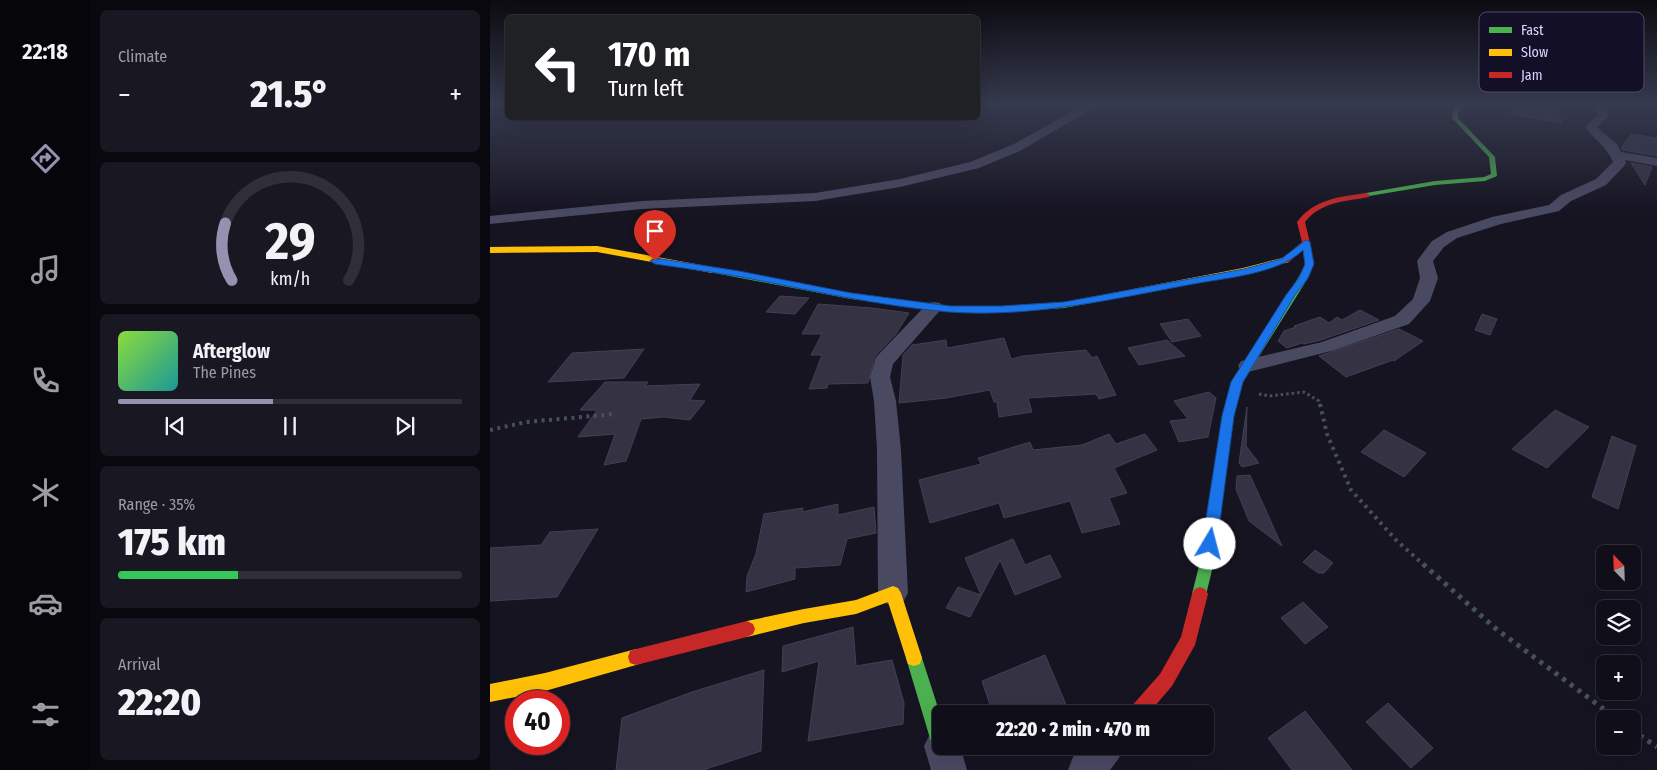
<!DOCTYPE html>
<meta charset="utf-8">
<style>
body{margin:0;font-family:"Fira Sans Condensed",sans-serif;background:#191822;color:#f1f3f6;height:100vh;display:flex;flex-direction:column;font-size:19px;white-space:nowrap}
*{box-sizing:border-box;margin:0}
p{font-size:16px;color:#9c9ca2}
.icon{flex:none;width:28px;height:28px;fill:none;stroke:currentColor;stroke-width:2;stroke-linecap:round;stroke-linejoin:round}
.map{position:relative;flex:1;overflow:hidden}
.side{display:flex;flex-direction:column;gap:10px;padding:10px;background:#09080e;width:400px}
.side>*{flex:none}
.top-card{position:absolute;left:15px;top:15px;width:475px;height:105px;border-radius:8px;box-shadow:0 5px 20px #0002,0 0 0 1px #302f38;background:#202124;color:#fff;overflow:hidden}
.needle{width:32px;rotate:337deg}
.controls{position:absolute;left:1106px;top:545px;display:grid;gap:10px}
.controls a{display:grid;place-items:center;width:45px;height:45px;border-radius:8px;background:#100f19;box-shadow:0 5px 20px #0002,0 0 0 1px #302f38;font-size:25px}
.speed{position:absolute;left:15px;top:690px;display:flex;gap:10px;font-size:25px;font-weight:700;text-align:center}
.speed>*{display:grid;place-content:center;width:65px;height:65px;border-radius:50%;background:#100f19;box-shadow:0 5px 20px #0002,0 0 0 1px #302f38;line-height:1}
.speed .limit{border:8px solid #d22;background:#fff;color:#111}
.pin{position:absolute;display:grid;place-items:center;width:42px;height:42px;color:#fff;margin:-51px -21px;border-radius:50% 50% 50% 0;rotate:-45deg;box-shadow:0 0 5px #0007}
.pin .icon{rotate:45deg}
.me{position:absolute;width:55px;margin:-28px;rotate:8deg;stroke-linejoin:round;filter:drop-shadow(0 0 4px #0008)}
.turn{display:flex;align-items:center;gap:18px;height:105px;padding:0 20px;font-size:22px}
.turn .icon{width:65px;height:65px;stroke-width:2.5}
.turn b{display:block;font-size:35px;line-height:42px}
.big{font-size:38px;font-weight:800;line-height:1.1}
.side .widget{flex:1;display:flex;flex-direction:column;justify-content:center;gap:8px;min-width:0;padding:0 18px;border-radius:8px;background:#191822}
.side .dial{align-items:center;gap:0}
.dial svg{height:130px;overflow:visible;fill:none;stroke:#302f38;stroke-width:7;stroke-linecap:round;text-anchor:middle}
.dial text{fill:#f1f3f6;stroke:none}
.song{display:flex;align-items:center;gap:15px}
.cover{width:60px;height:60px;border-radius:8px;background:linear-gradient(135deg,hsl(90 70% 55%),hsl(180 70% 35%))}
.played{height:5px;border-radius:2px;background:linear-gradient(90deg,#9591b1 45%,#302f38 45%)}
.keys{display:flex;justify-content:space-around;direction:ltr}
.heat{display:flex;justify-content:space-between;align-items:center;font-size:28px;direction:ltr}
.charge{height:8px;border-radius:4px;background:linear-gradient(90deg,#34c759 35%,#302f38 0)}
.trip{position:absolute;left:442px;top:705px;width:282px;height:50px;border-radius:8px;background:#100f19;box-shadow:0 5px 20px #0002,0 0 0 1px #302f38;font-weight:800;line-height:50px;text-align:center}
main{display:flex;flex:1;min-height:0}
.tab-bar{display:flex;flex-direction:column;width:90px;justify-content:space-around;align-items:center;background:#06060a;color:#9c9ca2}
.tab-bar .icon{width:35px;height:35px}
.tab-bar .current{color:#9591b1}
.tab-bar b{font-size:22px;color:#f1f3f6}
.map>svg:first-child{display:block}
</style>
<main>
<nav class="tab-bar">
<b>22:18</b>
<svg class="icon current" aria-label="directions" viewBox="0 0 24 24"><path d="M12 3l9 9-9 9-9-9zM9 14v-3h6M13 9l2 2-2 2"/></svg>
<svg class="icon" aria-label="music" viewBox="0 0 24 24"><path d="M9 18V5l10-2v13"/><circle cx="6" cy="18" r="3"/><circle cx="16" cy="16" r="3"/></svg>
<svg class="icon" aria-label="phone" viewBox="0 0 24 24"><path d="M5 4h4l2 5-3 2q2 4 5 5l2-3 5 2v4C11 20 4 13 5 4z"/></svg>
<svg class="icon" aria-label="climate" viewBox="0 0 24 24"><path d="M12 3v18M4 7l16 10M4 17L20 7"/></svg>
<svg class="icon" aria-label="car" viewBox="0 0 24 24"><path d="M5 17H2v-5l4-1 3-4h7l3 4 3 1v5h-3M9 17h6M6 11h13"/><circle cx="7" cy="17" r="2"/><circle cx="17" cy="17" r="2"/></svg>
<svg class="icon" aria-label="filters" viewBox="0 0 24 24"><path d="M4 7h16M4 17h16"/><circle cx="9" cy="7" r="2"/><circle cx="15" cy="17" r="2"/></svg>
</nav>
<section class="side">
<div class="widget"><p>Climate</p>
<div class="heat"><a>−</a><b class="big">21.5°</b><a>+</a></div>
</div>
<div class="widget dial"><svg viewBox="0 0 100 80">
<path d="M14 69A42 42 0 1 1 86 69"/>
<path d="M14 69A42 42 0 0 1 10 34" stroke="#9591b1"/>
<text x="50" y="56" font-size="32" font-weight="700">29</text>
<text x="50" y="72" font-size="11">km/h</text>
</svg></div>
<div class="widget">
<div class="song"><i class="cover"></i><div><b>Afterglow</b><p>The Pines</p></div></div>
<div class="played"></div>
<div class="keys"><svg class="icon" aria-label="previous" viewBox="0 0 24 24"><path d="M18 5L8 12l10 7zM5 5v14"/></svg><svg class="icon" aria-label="pause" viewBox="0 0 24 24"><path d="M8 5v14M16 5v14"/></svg><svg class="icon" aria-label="next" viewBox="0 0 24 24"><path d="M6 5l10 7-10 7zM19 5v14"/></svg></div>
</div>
<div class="widget"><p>Range · 35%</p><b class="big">175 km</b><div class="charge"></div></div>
<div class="widget"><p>Arrival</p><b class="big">22:20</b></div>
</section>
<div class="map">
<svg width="1167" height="770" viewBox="0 0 1167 770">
<rect width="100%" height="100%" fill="#161421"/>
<g fill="#343243" stroke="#433f54">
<path d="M1021,105H1066L1072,123L1020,114Z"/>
<path d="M1141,134L1167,138V156L1133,150L1131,148Z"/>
<path d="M1141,163L1162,167L1155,185Z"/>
<path d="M290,296L319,298L305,314L276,312Z"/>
<path d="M328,304L382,308L419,313L406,334L385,356L378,383L338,384L337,388L319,389L332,355H321L332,334H312Z"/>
<path d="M870,310L889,320L831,340L814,344L812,343L797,348L788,341L794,331L806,327L804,326L830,317L839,323L847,317L852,320Z"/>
<path d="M992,314L1007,319L1000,335L985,330Z"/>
<path d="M698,319L711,336L682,342L670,324Z"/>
<path d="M909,329L933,341L904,361L903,360L856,377L829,356Z"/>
<path d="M514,338L521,359L533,356L596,350L602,358L607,356L626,395L609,399L606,394L538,398L542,412L509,417L507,402H504L500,390L456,398L409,403L413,355L422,345L456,340L457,348Z"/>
<path d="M677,340L695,356L649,365L638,348Z"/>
<path d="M154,349L134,378L58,382L82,353Z"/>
<path d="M115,382H158L155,386L210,384L200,400L215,401L200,420L174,417L151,419L136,461L114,465L125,434L88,437L107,410H90Z"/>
<path d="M719,392L726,398L718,437L689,442L680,421L698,419L684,401Z"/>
<path d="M757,407L756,446L769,463L752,467L749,463Z"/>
<path d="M1065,410L1099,427L1057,468L1022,449Z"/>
<path d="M894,430L936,453L914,477L871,452Z"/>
<path d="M619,434L626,444L655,434L667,450L624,468L637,493L619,498L630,524L592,533L580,501L514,518L509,503L440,523L429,480L491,464L488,458L540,442L543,450L592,445Z"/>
<path d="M1122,436L1146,446L1128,509L1102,497Z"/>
<path d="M760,475L792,546L759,521L746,489L747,476Z"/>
<path d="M348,504V515L384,507L386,533L357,539L350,565L305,568V579L256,592L257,576L266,554L274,514L313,508L312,512Z"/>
<path d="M108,529L67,597L0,601V548L51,545L60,532Z"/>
<path d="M523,539L535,565L560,555L571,577L525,595L510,560L480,617L456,608L468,587L491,595L475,558Z"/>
<path d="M825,550L843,563L834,573H828L813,562Z"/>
<path d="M813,602L838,627L815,644L791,618Z"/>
<path d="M363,627L366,666L402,660L414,703L413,724L318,741L329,661L292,672L293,646Z"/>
<path d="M555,655L580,714H503L492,681Z"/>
<path d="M274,670L271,751L213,770H126L132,718L202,692Z"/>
<path d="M898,703L943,748L921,768L876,722Z"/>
<path d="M815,711L862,770H802L778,738Z"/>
</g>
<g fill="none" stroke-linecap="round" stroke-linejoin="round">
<path stroke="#44505f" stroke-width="3" stroke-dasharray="2.5 3" stroke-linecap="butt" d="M769,394L779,396L814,392L829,401L830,405"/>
<g stroke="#44505f" stroke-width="4" stroke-dasharray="3 4.5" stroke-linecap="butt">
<path d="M830,404L837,434L861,490L906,540L934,565"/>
<path d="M0,430L36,422L125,414"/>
</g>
<g stroke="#44505f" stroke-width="5" stroke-dasharray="4 5.5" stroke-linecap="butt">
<path d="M933,564L1005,628L1127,719"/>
<path d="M1142,730L1167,747"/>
</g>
<g fill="#4a4962" fill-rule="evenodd">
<path d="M595,105H609L530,151L489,168L410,187L325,201L152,209L0,224V216L152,201L325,193L410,179L480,162L522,145Z"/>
<path d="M1106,105H1116L1118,117L1107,127L1127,144L1131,152L1167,158V166L1135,160L1136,163L1134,166L1116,185L1081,201L1069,211L1011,224L967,238L954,247L943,261L948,278L940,301L919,324L845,350L758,372L751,371L748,366L751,361L832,342L905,316L923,299L930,278L927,261L942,241L957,232L1002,217L1059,205L1071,195L1106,179L1123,162C1116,146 1106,141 1095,127L1107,116Z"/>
<path d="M444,302L450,303L453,307L403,364L400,377L406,401L411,450L418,593L413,602L403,606L393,602L388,593L387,450L384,401L380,377L386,357L438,303Z"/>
<path d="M451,729V746H470L477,770H441L434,746L440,734Z"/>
<path d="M593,746H634L629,758L620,770H578L583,757Z"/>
</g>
<g fill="#4caf50" fill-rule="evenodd">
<path d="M968,105H973L968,113V118L1005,157L1007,176L995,181L945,185L873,197L872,195L876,193L945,181L994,177L1001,174L999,157L962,118V113Z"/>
<path d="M816,240L820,243L823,265L818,278L753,382L744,416L724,562L715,599L710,601L705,599L702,594L710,562L732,416L741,382L808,278L815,265L812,243Z"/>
<path d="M222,267L361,293L460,306H513L574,302L628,292L633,295L628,298L574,308L513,312H460L361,299L219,272V268Z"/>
<path d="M424,650L430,652L432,658L451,717V746H460L458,752L451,754L444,752L442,745L416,658L418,652Z"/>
</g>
<g fill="#ffc107" fill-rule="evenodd">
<path d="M107,246L222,267L226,270L222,273L107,252L0,253V247Z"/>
<path d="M796,257L799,258V262L754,274L628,298L623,295L628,292L753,268Z"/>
<path d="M403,586L408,588L411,593L432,658L430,664L424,666L418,664L416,658L398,602L366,614L314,623L257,637L251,634L249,629L251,624L257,621L314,609L366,600Z"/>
<path d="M146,649L152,651L154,657L152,663L146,665L55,691L0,702V684L55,673Z"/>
</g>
<g fill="#c62828" fill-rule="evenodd">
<path d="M876,193L880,195L879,197C854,202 832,201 815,222L820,243L799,262H793V258L812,242L807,222C824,199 849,197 876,193Z"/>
<path d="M710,587L715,589L718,594L705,645L682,686L658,714H637L640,708L670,674L691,637L702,594L705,589Z"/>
<path d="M257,621L263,624L265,629L263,634L257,637L146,665L140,663L138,657L140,651L146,649Z"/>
</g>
</g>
<linearGradient id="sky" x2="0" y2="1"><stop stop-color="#0c0b12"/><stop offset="0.49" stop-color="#363a4e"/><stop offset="1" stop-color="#363a4e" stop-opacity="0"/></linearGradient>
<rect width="1167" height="213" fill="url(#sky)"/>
<path fill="#1a73e8" stroke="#114b97" d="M816,240L820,242L824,264L818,278L805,295L753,382L744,416L727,544L725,548L720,550L714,548L712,544L732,416L741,382L796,295L809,278L815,264L813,250C789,274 735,278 703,284C623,299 542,318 459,312C389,306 320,290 251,277C222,272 193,268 165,264L160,261L165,258L249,271L361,293L460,306H512L574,302L754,269L791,259Z"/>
<rect x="989" y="12" width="165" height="80" rx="8" fill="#130f26" stroke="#4e4a67" stroke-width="1"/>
<rect x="999" y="27" width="23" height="6" fill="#4caf50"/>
<rect x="999" y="49" width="23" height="7" fill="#ffc107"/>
<rect x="999" y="72" width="23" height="6" fill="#c62828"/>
<g font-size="14" fill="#d9d4ff">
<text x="1031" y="35">Fast</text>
<text x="1031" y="57">Slow</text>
<text x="1031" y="80">Jam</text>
</g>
</svg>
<div class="controls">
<a><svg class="needle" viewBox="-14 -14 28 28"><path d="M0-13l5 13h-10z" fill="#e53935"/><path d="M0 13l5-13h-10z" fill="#9c9ca2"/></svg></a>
<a><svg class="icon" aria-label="layers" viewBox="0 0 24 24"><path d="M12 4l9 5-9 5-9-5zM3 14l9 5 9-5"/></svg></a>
<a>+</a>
<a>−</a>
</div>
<div class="speed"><div class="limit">40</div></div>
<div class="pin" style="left:165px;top:261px;background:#d93025"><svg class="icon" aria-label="arrive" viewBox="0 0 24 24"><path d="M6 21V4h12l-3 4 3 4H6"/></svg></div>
<svg class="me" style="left:720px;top:544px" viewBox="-20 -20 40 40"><circle r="19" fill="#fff"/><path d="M0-13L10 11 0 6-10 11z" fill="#1a73e8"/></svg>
<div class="trip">22:20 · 2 min · 470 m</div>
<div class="top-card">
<div class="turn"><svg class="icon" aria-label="left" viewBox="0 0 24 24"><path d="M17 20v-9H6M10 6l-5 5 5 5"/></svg><div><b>170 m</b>Turn left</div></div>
</div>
</div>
</main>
